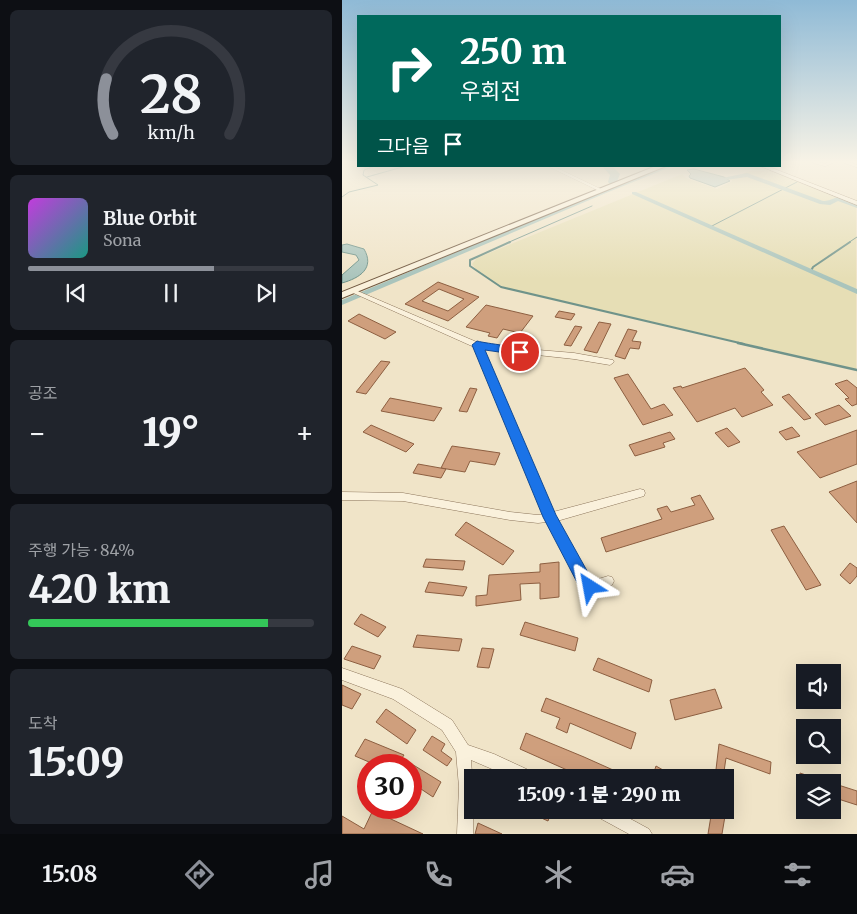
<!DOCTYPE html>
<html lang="ko">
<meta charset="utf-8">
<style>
body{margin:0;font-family:Merriweather,"Noto Sans KR",serif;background:#20242c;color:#f1f3f6;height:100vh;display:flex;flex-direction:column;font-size:19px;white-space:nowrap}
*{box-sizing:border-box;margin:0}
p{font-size:16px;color:#9ea1a6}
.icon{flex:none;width:28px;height:28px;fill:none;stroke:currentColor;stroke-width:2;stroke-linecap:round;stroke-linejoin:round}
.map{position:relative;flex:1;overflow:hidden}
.details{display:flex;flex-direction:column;gap:10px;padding:10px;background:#0d0f14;width:342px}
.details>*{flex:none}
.top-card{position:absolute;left:15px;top:15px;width:424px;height:152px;border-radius:0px;box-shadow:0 5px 20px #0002;background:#00695c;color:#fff;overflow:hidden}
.buttons{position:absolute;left:454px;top:664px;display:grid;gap:10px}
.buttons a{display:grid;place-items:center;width:45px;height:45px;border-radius:0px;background:#171b24;box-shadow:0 5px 20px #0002;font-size:25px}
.speed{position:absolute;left:15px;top:754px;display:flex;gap:10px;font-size:25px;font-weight:700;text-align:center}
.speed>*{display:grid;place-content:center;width:65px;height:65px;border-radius:50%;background:#171b24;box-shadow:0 5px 20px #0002;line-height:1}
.speed .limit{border:8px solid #d22;background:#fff;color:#111}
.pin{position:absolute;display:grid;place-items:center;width:42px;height:42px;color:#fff;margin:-21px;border:2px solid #fff;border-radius:50%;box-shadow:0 1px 5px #0007}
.me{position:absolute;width:55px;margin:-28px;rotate:326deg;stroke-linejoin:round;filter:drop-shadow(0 0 4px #0008)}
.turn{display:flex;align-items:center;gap:18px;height:105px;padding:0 20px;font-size:22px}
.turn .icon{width:65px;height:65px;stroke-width:2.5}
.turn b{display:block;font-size:35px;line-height:42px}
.then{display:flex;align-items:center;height:48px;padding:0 20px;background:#0003;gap:10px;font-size:19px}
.big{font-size:38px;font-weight:800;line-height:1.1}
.details .widget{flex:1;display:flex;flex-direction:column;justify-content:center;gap:8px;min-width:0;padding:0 18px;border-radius:8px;background:#20242c}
.details .dial{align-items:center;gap:0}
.dial svg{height:130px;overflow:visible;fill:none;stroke:#363941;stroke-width:7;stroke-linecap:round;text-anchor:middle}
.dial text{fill:#f1f3f6;stroke:none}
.song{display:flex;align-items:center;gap:15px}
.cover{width:60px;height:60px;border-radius:8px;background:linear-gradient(135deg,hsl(290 70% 55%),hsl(170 70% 35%))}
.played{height:5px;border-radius:2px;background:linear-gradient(90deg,#8c9099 65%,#363941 65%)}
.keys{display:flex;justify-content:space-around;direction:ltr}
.heat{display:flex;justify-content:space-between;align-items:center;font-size:28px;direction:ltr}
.charge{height:8px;border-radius:4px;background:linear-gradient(90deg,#34c759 84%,#363941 0)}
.trip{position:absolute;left:122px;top:769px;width:270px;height:50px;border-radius:0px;background:#171b24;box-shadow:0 5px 20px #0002;font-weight:800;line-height:50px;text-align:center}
.dock{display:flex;height:80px;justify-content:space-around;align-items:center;background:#090b0e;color:#9ea1a6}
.dock .icon{width:35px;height:35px}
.dock .selected{color:#8c9099}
.dock b{font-size:22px;color:#f1f3f6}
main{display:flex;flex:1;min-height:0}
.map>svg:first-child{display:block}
</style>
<main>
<section class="details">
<div class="widget dial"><svg viewBox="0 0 100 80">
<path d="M14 69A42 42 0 1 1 86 69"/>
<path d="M14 69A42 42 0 0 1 10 35" stroke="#8c9099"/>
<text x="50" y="56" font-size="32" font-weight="700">28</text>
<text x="50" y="72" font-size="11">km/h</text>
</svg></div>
<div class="widget">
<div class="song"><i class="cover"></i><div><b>Blue Orbit</b><p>Sona</p></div></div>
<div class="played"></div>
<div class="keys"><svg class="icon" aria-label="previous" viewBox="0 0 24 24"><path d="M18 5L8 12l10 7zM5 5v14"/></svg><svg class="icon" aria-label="pause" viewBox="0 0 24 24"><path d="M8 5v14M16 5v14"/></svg><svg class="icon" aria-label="next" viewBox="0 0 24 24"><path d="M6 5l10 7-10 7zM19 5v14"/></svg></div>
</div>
<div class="widget"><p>공조</p>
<div class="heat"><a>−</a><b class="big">19°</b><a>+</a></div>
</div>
<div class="widget"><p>주행 가능 · 84%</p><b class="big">420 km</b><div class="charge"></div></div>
<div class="widget"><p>도착</p><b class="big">15:09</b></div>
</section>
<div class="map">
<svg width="515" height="834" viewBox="0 0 515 834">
<rect width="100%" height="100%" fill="#f0e4c8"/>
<path fill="#e6deb5" d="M415,168L427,170L514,204V369L161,287L134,269L130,264L135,258L340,174L344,178L375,189L391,181L387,179Z"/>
<g fill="#a9c4bc" stroke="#6f938a">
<path d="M352,169L382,177L388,181L373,187L348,178L347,176L349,174L345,170Z"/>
<path d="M5,244L22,249C33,268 18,278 0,283V275L17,260L14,255L0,252V245Z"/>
</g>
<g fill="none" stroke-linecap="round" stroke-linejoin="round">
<g stroke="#6f938a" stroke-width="1">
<path d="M25,177L64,166"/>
<path d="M0,197L7,192L36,185L21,175L22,170L33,166"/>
<path d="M368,227L455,182"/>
<path d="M165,243L250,206"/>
<path d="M506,243L515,237"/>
</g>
<g stroke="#6f938a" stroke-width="2">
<path d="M168,242L128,260V266L159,287L402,344"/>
<path d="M469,271L471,267L508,242"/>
</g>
<path stroke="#6f938a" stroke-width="2.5" d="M396,343L515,370"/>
<g fill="#a9c4bc" fill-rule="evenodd">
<path d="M324,166H331L264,193L0,305V300L260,191Z"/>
<path d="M405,173L481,201C486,201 488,200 493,198C500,196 508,202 515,204V208L496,201L488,205L478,204L405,177L383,180L380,178Z"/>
<path d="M290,192H294L515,289V294L290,194Z"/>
</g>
<path fill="#a9c4bc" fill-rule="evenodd" d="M260,166H270L278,174L274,184H268L266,182L268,175Z"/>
</g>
<g fill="#cf9f7d" stroke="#8d5f41" fill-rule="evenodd">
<path d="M96,282L137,297L106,321L63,304ZM97,289L122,299L106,311L80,301Z"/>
<path d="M144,305L191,316L178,333L161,329L155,338L146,336L148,333L124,327Z"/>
<path d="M217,311L233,314L229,320L213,317Z"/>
<path d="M17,314L54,332L43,339L6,321Z"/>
<path d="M257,322L269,324L255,353L242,350Z"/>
<path d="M233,326L240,327L229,346L222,345Z"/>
<path d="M286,329L295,331L290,341L299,342L297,349L288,348L283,359L273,356Z"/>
<path d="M39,361L48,362L24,394L14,392Z"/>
<path d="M403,368L422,390L419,392L431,405L400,417L393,408L355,422L331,388L339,386L340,388Z"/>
<path d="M286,374L309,409L322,404L331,415L301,425L272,378Z"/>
<path d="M505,380L515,388V404L510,406L503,399L507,398L493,384Z"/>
<path d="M128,388L135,389L125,412L117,411Z"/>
<path d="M447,394L469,418L462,420L440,397Z"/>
<path d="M48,398L100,408L92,421L39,411Z"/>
<path d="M497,405L509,416L483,425L473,414Z"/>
<path d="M29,425L72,444L64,452L21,432Z"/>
<path d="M450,427L458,436L444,440L437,432Z"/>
<path d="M385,428L398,442L386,447L373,433Z"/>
<path d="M515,430V464L478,478L455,452Z"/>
<path d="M328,432L333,439L321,443L323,447L293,456L287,445Z"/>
<path d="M110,446L158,453L153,465L128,461L123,472L99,468Z"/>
<path d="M76,464L104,469L99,478L71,473Z"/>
<path d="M515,481V523L487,492Z"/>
<path d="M358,495L372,519L264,552L259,538L320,519L315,509L325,506L329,512L353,505L349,498Z"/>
<path d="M124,522L172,551L161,565L113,535Z"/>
<path d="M442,526L479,585L464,590L429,530Z"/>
<path d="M84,559L123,561L121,570L81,567Z"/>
<path d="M217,562V597L198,599V583L178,584L179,600L134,606V596L145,595L147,575L198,572V564Z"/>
<path d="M508,563L515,568V576L508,584L498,575Z"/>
<path d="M87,582L125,587L121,596L83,592Z"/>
<path d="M19,614L44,627L36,637L12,624Z"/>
<path d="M183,622L236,638L233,651L178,635Z"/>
<path d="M75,635L120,639L117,651L71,647Z"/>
<path d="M10,646L39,656L32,669L2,659Z"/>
<path d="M140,648L152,649L147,668L135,667Z"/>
<path d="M256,658L310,680L307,692L251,670Z"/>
<path d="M0,685L19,694L10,709L0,705Z"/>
<path d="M373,689L380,708L333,720L328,700Z"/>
<path d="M204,698L294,733L289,749L228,723L225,733L214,728L218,718L199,711Z"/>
<path d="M44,709L74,730L65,744L34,722Z"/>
<path d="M184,733L242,757L289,778H243L178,749Z"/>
<path d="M90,736L103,744L99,751L110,759L105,766L81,750Z"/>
<path d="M23,739L62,755L60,758L99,782L91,797L79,789L74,798L69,794V765H34L13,756Z"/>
<path d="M377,744L429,762L428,774L384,758L381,778H373Z"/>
<path d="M314,766L335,778H310Z"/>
<path d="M458,773L482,781V782H458Z"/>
<path d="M490,783L515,791V805L490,797Z"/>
<path d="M31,810L36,813L81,834H0V816L22,829Z"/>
<path d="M182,810H210L206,821Z"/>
<path d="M370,810H384L380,834H366Z"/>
<path d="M136,823L160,834H133Z"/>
</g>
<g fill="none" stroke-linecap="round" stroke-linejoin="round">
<defs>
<g id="service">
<path d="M472,162L483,165L490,162"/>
<path d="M503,162L515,166"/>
<path d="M208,166L258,190"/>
</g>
<g id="minor">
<path d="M418,166H425L515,201V205Z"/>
<path d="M11,289L137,343L148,346L232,353L271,360L272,362L268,365L232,359L140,349L211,512L298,489L302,490L303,493L302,496L215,521L248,579L250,581L266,576L270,577L272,581L270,585L248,592L240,587L205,522L196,523L168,520L61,501L0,500V492L61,493L168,512L196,515L202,514L132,347L9,292L8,291Z"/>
<path d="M0,668L60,689L110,720L126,745L152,754L193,773L195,778H171L129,760L131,787V834H115L117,787L114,752L100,730L51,699L0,680Z"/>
<path d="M250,810H272L307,829L310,834H287L252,815Z"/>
</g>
<path id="secondary" d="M314,166H324L0,298V292Z"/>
</defs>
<use href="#service" stroke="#8d765c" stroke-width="3"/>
<use href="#minor" stroke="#8d765c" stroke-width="1"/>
<use href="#secondary" stroke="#6f573f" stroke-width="2"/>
<use href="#service" stroke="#faf1dc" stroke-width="2.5"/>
<use href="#minor" fill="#faf1dc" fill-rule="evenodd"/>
<use href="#secondary" fill="#faf1dc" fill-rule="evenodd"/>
</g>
<linearGradient id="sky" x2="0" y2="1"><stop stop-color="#8fbad6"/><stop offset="0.58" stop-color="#f8f3e6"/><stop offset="1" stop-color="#f8f3e6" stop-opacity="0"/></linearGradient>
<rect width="515" height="279" fill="url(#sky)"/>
<path fill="#1a73e8" stroke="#114b97" d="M135,341C146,344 177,346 183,352L178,355L143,350L214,515L249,578L255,587L253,592L248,594L238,588L201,517L130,345Z"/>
</svg>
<div class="buttons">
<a><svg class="icon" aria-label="sound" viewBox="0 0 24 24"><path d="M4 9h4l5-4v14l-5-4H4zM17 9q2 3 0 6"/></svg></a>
<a><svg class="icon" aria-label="search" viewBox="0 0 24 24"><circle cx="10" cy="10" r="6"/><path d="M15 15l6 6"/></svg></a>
<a><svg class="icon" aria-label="layers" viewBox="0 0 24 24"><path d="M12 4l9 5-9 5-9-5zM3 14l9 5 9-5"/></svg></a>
</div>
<div class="speed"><div class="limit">30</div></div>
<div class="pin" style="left:178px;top:352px;background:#d93025"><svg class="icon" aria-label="arrive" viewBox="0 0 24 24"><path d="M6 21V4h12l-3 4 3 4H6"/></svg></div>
<svg class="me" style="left:248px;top:587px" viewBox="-20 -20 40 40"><path d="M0-17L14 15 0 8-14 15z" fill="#1a73e8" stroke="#fff" stroke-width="4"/></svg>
<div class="trip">15:09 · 1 분 · 290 m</div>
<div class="top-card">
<div class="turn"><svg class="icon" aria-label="right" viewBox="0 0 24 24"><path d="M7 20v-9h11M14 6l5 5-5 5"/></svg><div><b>250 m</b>우회전</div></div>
<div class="then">그다음<svg class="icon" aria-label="arrive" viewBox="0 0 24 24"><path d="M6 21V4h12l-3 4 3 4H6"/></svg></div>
</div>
</div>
</main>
<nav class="dock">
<b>15:08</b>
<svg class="icon selected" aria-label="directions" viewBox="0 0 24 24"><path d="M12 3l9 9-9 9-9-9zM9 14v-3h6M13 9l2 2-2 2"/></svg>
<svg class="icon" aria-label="music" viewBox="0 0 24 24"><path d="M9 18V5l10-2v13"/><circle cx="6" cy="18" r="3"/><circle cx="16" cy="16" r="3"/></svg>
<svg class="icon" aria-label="phone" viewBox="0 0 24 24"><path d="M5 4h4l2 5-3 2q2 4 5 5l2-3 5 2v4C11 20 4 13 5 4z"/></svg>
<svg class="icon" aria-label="climate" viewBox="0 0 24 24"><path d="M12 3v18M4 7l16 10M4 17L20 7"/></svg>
<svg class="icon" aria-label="car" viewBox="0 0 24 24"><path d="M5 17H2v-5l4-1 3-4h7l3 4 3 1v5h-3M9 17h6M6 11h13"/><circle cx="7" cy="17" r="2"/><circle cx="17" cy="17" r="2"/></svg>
<svg class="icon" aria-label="filters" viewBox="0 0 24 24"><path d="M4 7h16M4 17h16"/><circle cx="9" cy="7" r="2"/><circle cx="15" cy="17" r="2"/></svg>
</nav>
